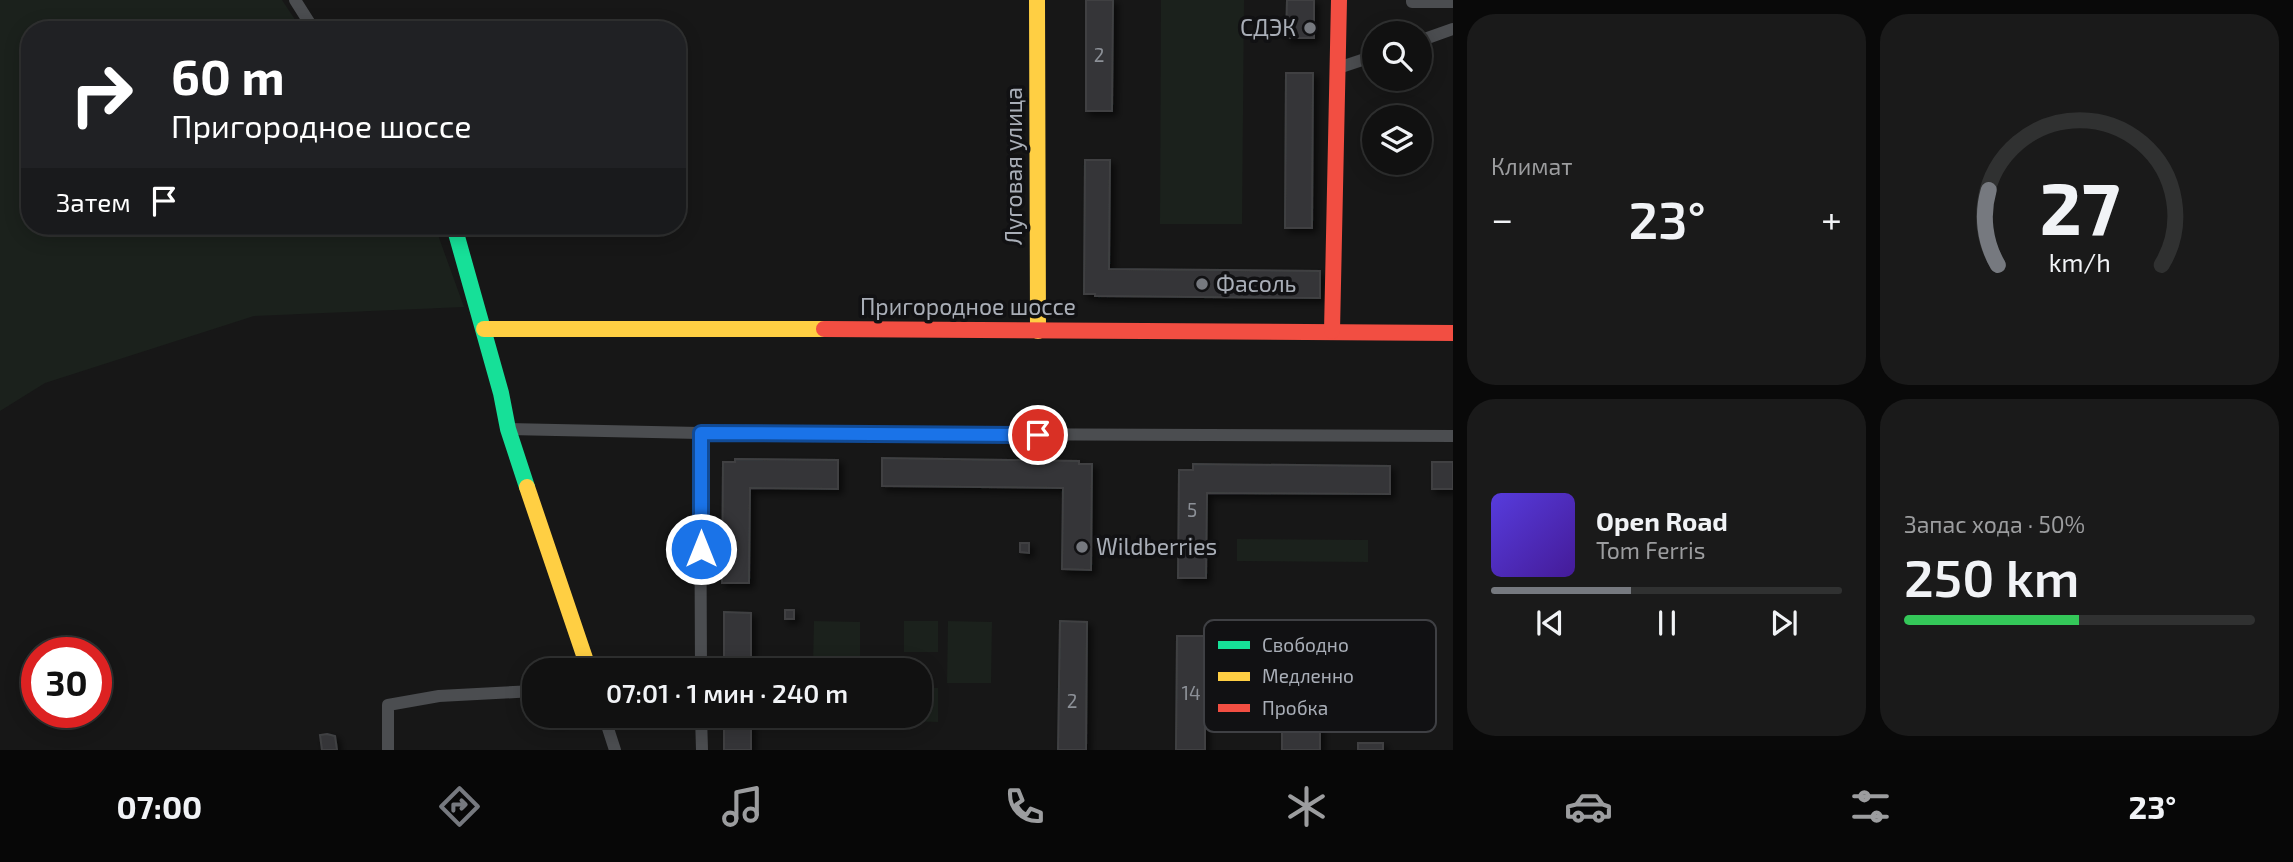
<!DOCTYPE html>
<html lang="ru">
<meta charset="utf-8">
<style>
body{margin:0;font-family:"Exo 2",sans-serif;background:#1a1a1a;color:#f1f3f6;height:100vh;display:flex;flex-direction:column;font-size:26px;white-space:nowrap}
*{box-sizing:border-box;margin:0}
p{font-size:23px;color:#9c9d9f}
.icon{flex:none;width:38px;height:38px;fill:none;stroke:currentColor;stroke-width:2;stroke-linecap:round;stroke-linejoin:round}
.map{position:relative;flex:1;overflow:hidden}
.sheet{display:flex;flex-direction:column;gap:14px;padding:14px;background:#090909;width:840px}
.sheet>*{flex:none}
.hud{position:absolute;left:21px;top:21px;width:665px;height:214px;border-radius:28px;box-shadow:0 4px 18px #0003,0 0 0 2px #303131;background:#202124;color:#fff;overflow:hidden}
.controls{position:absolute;left:1362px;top:21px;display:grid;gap:14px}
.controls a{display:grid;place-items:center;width:70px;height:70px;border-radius:50%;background:#111;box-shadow:0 4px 18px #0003,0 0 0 2px #303131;font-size:35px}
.speed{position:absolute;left:21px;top:637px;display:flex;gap:14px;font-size:35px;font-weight:700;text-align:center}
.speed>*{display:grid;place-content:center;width:91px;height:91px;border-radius:50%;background:#111;box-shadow:0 4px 18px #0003,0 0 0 2px #303131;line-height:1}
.speed .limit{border:10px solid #d22;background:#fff;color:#111}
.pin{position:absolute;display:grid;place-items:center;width:60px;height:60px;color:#fff;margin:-30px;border:4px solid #fff;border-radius:50%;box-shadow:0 2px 7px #0007}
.me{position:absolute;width:77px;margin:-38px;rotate:0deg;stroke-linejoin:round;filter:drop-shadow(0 0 5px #0008)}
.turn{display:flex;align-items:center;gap:24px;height:147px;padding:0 35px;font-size:32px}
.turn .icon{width:91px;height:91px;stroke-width:2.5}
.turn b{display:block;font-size:49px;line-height:60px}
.then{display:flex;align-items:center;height:66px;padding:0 35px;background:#0003;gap:14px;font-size:26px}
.big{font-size:52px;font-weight:600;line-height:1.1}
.sheet .tile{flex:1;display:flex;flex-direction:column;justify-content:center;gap:10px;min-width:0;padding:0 24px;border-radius:28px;background:#1a1a1a}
.sheet .dial{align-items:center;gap:0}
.dial svg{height:182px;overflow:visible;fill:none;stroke:#303131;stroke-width:7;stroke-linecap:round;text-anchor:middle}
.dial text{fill:#f1f3f6;stroke:none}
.song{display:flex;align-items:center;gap:21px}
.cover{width:84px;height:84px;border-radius:10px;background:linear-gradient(135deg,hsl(250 70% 55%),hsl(260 70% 35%))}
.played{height:7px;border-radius:4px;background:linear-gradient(90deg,#76797f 40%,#303131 40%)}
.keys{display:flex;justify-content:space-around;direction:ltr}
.heat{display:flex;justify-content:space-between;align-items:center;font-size:38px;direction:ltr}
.charge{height:10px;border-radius:5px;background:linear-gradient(90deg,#34c759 50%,#303131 0)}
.sheet .tiles{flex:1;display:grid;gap:14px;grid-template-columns:repeat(2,1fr)}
.trip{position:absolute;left:522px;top:658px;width:410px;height:70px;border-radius:28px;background:#111;box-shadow:0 4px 18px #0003,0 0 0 2px #303131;font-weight:600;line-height:70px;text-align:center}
.tabs{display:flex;height:112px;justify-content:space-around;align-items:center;background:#070707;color:#9c9d9f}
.tabs .icon{width:49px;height:49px}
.tabs .current{color:#76797f}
.tabs b{font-size:32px;color:#f1f3f6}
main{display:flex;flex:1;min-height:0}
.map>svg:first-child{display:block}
</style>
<main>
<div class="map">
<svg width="1453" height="750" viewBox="0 0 1453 750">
<defs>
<filter id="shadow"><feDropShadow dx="4" dy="4" stdDeviation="3.5" flood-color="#0009"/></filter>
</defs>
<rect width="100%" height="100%" fill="#171717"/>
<g fill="#1b211c">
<path d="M0,0H282L302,30H30V226H432L438,235L464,307L254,316L45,383L0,411Z"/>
<path d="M1161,0H1244L1242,224H1160Z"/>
<path d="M1237,539L1368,540V562L1237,561Z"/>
<path d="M814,621L860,622V664L813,663Z"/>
<rect x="904" y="621" width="34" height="31"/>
<path d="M948,621L992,622L991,683H947Z"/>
<path d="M919,688H938V722L908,721V716H919Z"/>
</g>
<g fill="#353537" stroke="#3f4143" stroke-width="2" filter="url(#shadow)">
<path d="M1086,0H1113L1112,111H1086Z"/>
<path d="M1287,0H1314V38H1286Z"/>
<path d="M1286,73H1313L1312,228H1285Z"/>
<path d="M1085,160H1110L1109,269L1320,271V298L1095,296V294H1084Z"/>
<path d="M882,458L1079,461V464H1092L1091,570L1062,569L1063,488L882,486Z"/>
<path d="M735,459L838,460V489L750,488L749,583H722L723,462H735Z"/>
<rect x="1432" y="462" width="21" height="27"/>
<path d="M1193,464L1390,466V494L1207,493L1206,578H1178L1179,470H1193Z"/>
<path d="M1020,543H1029V553L1020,552Z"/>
<rect x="785" y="610" width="9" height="9"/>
<path d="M724,612L751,613V670H724Z"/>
<path d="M1060,621L1087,622L1086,750H1058Z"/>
<path d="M1177,636H1205V750H1176Z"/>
<path d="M552,716H570V718L553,722Z"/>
<rect x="724" y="716" width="27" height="34"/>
<path d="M1282,718L1320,719V750H1282Z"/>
<path d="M327,734L335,736L337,750H322L320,735Z"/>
<rect x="1358" y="743" width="25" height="7"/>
</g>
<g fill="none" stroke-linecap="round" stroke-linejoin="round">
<g stroke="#4b4d50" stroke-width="12">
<path d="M295,0L314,30"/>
<path d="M1412,0V2H1453"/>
<path d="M1419,41L1453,29"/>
<path d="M1338,68L1374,56"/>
<path d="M508,429L700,433L1453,436"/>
<path d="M700,433L701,670"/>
<path d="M604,716L615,750"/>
<path d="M701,716L702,750"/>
<path d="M388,750V705L439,696L534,691"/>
</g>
<path stroke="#16e098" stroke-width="16" d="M454,226L501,393L508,429L527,487"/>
<g stroke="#ffcf43" stroke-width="16">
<path d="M1037,0L1038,331"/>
<path d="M484,329H824"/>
<path d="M527,487L589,670"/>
</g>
<g stroke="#f24e42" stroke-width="16">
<path d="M824,329L1453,333"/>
<path d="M1332,331L1339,0"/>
</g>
</g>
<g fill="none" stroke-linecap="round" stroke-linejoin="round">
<defs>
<path id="route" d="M701,549V433L1038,435"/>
</defs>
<use href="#route" stroke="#114b97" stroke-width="18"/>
<use href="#route" stroke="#1a73e8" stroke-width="12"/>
</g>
<g fill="#76797f" stroke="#111113" stroke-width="2.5">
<circle cx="1310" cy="28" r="7"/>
<circle cx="1202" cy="284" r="7"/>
<circle cx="1082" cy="547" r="7"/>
</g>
<g text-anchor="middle" stroke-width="7" stroke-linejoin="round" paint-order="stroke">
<g font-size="19" fill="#8c9097">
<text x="1099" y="62">2</text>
<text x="1192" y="517">5</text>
<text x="1191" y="700">14</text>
<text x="1072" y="708">2</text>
</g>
<g font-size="23" fill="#a9aeb7" stroke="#111113" text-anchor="start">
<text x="1296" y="36" text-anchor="end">СДЭК</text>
<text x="1216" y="292">Фасоль</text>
<text x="1096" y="555">Wildberries</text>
</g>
<g font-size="23" fill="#a9aeb7" stroke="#111113">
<text transform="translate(1014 166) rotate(-90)" y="8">Луговая улица</text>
<text x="968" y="315">Пригородное шоссе</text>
</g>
</g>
<rect x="1204" y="620" width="232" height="112" rx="10" fill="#111113" stroke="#3f4044" stroke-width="2"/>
<rect x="1218" y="641" width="32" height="8" fill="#16e098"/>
<rect x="1218" y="672" width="32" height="9" fill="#ffcf43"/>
<rect x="1218" y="704" width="32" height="8" fill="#f24e42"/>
<g font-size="19" fill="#a9aeb7">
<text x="1262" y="652">Свободно</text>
<text x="1262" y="683">Медленно</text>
<text x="1262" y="715">Пробка</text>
</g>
</svg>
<div class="controls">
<a><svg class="icon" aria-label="search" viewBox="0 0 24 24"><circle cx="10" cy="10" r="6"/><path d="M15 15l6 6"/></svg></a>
<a><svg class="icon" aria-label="layers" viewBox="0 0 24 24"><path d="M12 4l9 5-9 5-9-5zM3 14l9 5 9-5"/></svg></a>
</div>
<div class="speed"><div class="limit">30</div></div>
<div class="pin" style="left:1038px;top:435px;background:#d93025"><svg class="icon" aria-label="arrive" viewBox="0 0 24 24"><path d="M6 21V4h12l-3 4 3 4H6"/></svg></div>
<svg class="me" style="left:701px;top:549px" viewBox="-20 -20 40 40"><circle r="17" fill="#1a73e8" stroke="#fff" stroke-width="3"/><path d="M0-11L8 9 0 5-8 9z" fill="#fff"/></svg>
<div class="trip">07:01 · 1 мин · 240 m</div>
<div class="hud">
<div class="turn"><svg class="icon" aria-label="right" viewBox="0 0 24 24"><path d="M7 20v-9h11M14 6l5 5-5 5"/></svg><div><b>60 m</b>Пригородное шоссе</div></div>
<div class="then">Затем<svg class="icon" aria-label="arrive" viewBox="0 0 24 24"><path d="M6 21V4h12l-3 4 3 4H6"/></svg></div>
</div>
</div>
<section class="sheet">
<div class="tiles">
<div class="tile"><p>Климат</p>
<div class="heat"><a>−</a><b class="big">23°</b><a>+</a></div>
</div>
<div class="tile dial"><svg viewBox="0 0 100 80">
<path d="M14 69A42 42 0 1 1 86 69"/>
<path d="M14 69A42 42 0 0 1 10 36" stroke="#76797f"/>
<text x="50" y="56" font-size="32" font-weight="700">27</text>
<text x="50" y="72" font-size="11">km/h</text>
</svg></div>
<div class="tile">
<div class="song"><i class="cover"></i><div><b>Open Road</b><p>Tom Ferris</p></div></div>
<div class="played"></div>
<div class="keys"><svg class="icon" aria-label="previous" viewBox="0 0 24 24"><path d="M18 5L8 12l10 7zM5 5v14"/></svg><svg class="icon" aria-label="pause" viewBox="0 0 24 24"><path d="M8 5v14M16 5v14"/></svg><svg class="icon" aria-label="next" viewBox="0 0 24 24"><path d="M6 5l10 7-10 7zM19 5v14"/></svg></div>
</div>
<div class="tile"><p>Запас хода · 50%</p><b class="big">250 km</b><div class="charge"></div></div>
</div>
</section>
</main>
<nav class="tabs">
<b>07:00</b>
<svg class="icon current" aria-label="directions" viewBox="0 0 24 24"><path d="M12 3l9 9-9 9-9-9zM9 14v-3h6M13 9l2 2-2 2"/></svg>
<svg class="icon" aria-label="music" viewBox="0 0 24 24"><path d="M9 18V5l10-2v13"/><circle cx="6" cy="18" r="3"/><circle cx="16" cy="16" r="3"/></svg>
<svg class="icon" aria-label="phone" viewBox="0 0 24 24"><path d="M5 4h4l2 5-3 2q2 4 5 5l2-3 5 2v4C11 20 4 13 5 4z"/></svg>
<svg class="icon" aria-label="climate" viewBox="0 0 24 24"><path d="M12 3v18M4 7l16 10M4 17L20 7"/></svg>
<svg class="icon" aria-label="car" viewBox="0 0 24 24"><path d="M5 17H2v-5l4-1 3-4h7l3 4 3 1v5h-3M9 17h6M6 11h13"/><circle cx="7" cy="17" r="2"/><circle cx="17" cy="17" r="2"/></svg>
<svg class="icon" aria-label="filters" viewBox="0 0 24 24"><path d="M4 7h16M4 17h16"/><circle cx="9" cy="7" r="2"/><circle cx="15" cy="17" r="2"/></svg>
<b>23°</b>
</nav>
